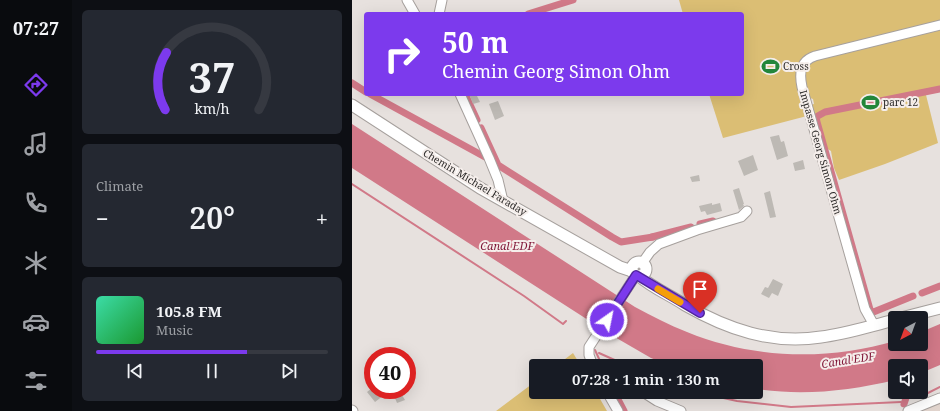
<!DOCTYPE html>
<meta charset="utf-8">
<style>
body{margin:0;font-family:"Noto Serif",serif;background:#242831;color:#f1f3f6;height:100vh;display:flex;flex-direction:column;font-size:15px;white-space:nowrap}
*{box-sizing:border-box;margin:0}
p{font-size:13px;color:#9ea1a6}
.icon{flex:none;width:22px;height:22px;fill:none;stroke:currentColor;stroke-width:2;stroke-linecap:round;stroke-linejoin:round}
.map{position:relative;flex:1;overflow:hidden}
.drawer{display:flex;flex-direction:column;gap:10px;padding:10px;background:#0d0f14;width:280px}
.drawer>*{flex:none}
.hud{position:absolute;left:12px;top:12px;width:380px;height:84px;border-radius:4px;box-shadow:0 4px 16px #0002;background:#7c3aed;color:#fff;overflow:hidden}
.needle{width:26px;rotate:221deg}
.buttons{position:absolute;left:536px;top:311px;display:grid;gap:8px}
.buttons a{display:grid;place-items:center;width:40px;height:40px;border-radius:4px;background:#171b24;box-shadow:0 4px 16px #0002;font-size:20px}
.speed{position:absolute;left:12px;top:347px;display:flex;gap:8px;font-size:20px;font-weight:700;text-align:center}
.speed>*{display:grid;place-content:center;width:52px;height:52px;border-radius:50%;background:#171b24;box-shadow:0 4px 16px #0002;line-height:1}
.speed .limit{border:6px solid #d22;background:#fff;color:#111}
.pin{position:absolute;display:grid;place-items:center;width:34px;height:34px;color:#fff;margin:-41px -17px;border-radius:50% 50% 50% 0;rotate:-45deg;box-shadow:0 0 4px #0007}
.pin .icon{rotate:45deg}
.me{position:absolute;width:44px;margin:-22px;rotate:33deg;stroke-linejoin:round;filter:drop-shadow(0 0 3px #0008)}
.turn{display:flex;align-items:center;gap:14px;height:84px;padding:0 12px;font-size:18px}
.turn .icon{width:52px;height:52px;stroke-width:2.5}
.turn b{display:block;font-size:28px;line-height:34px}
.big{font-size:30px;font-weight:600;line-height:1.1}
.drawer .card{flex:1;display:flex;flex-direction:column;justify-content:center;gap:6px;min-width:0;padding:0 14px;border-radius:6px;background:#242831}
.drawer .dial{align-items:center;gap:0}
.dial svg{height:104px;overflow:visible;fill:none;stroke:#363941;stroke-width:7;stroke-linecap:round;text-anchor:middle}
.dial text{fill:#f1f3f6;stroke:none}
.song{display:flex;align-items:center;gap:12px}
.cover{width:48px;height:48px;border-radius:6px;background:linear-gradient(135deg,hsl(160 70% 55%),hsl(130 70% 35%))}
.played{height:4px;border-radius:2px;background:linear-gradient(90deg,#7c3aed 65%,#363941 65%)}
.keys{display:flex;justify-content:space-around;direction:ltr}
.heat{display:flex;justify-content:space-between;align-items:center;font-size:22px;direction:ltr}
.trip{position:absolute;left:177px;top:359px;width:234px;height:40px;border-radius:4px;background:#171b24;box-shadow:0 4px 16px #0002;font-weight:600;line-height:40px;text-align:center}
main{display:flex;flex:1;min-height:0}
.dock{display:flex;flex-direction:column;width:72px;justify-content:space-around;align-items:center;background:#090b0e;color:#9ea1a6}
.dock .icon{width:28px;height:28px}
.dock .current{color:#7c3aed}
.dock b{font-size:18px;color:#f1f3f6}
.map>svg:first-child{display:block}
</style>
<main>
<nav class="dock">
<b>07:27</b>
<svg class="icon current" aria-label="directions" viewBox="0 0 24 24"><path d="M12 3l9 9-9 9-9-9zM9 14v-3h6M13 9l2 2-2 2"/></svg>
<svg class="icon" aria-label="music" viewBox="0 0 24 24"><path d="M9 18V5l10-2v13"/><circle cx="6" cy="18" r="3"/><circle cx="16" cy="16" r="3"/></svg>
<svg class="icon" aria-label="phone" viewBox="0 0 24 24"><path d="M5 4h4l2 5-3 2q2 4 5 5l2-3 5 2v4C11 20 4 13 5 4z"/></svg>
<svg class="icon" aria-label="climate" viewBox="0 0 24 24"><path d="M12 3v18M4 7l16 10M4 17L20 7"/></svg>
<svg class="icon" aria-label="car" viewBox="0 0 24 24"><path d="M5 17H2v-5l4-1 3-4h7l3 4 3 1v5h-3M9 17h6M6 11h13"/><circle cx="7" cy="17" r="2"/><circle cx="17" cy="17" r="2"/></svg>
<svg class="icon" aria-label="filters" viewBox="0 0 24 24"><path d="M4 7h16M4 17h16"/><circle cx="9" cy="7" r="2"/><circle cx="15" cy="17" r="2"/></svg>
</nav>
<section class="drawer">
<div class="card dial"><svg viewBox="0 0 100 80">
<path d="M14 69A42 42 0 1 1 86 69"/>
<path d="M14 69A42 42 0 0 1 15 25" stroke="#7c3aed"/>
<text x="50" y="56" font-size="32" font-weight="700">37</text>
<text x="50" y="72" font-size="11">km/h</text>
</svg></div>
<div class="card"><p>Climate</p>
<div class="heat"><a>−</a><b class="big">20°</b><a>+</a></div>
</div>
<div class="card">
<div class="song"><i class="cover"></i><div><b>105.8 FM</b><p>Music</p></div></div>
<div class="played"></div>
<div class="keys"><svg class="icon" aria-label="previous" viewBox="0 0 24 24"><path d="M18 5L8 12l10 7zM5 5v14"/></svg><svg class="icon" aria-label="pause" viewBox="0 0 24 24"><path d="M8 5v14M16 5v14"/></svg><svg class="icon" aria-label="next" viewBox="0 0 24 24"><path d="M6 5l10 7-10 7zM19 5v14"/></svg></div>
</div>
</section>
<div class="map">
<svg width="588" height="411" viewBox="0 0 588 411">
<rect width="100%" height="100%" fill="#e7e1de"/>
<path fill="#e1d4cd" d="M588,403V411H567Z"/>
<g fill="#dbbe74">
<path d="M327,0H588V20L586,22L452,58L447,63L445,69L455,116L371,138L357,94H390V14H331Z"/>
<path d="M588,28V87L573,91L586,143L533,164L487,180L482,168L479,151L471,146L458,105L462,104L461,99L455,97L451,79L455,62Z"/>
<path d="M221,353L229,366H204Z"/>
<path d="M184,381V392H244L255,411H144Z"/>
</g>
<path fill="#d17988" d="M0,124L283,307C300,316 317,325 335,332C401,359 475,361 543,341V344H569V332L588,324V365L569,373V366H543V380C497,391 451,396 404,389V366H318L299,358L261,336L0,168Z"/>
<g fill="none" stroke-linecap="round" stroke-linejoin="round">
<g stroke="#d17988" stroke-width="2">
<path d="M0,184L172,296L211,324L214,321"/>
<path d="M243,350L248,361"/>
<path d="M247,353L276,366"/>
<path d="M344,392L385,401L439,407L549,402"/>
<path d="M570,396L588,387"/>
</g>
<g stroke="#d17988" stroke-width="7">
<path d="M176,14L221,0"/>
<path d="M0,83L14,92"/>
<path d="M18,94L133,157"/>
<path d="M113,94L125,120"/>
<path d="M129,128L146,165L260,237L269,242L301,237"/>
<path d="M348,224L361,221"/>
<path d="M300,237L339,227"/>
<path d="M570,293L588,286"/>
<path d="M561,296L519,313L465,122L464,117L473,112L588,89"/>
<path d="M540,334L543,342"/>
<path d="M262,392L272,411"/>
<path d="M552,404L556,392"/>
</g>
</g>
<g fill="#bdb9b4">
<path d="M117,94H124L128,102L121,104Z"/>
<path d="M146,101L152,116L143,120L137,104Z"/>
<path d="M427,135L429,142L432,141L436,156L425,160L418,137Z"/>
<path d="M401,155L406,170L392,176L386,161Z"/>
<path d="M451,160L453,169L443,171L441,163Z"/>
<path d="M347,175L348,181L340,182L338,177Z"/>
<path d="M387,188L392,204H391L392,206L387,210L381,190Z"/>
<path d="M418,191L424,217L418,218L412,193Z"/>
<path d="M360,203V205L368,203L370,211L355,215L353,211L349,212L347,206Z"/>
<path d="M421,279L431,284L426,296L420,293L417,298L409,294L413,287L416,288Z"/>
<path d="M21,387V390H28L32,395L23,402L15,392Z"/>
<path d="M50,395L53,400L45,403L43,398Z"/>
</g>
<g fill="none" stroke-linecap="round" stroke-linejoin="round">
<defs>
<g id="minor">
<path d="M55,0L63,14"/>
<path d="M87,14L90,0"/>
<path d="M108,94L137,158L146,180L151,201"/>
<path d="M291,262L298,252L307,244L345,230L389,217L395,211"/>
<path d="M522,325L513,309L450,87C447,73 448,61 463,56L588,25"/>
<path d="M241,364L255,366"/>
<path d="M241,366L237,355V347L284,275"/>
<path d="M255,392L266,411"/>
<path d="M291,392L305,401L329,411"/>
<path d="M0,410L1,411"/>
<path d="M556,411L588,398"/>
</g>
<g id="major">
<path d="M0,105L128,188L268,267L280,271"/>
<circle cx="287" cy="269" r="7"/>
<path d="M287,276C301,288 318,295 333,305C375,329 420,345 469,337C494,334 518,326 543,320"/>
<path d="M549,318L588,308"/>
</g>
</defs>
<use href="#minor" stroke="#a6a09d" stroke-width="11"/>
<use href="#major" stroke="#a6a09d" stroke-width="13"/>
<use href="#minor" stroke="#fff" stroke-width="9"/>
<use href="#major" stroke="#fff" stroke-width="11"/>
</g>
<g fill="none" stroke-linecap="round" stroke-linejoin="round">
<defs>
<path id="route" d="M255,320L284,275L348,313"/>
</defs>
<use href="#route" stroke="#51269a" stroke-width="10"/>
<use href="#route" stroke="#7c3aed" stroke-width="7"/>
<path stroke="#f59e0b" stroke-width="7" d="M306,289L328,302"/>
</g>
<defs>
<symbol id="stadium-bare" viewBox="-9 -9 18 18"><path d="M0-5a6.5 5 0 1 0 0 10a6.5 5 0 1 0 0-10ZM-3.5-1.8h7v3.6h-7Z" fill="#23863a" stroke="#f5eeeb" stroke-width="2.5" paint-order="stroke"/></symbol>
</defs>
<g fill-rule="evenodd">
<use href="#stadium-bare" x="406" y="54" width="25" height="25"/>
<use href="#stadium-bare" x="506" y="90" width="25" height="25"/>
</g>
<g text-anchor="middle" stroke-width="4" stroke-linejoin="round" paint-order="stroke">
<g font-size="10" fill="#2b2928" stroke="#f5eeeb" text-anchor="start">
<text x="431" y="70">Cross</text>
<text x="531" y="106">parc 12</text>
</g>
<g font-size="10" fill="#2b2928" stroke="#f5eeeb">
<text transform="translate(469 152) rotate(74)" y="4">Impasse Georg Simon Ohm</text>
<text transform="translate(123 182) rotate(31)" y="4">Chemin Michael Faraday</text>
</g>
<g font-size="11" font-style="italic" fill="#7f1536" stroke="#f5eeeb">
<text x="155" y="250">Canal EDF</text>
<text transform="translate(496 360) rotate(-9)" y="4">Canal EDF</text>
</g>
</g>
</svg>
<div class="buttons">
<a><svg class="needle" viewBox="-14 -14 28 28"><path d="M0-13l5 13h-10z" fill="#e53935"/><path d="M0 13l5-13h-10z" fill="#9ea1a6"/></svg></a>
<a><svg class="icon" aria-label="sound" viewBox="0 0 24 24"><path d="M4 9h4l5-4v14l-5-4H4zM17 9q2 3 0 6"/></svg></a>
</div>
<div class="speed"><div class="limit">40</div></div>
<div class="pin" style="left:348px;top:313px;background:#d93025"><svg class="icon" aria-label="arrive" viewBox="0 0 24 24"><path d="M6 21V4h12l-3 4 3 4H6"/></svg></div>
<svg class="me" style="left:255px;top:320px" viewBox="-20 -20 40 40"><circle r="17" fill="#7c3aed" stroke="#fff" stroke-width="3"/><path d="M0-11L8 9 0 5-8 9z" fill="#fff"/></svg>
<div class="trip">07:28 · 1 min · 130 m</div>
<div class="hud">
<div class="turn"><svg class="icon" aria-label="right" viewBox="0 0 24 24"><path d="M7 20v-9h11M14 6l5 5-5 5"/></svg><div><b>50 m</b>Chemin Georg Simon Ohm</div></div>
</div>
</div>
</main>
